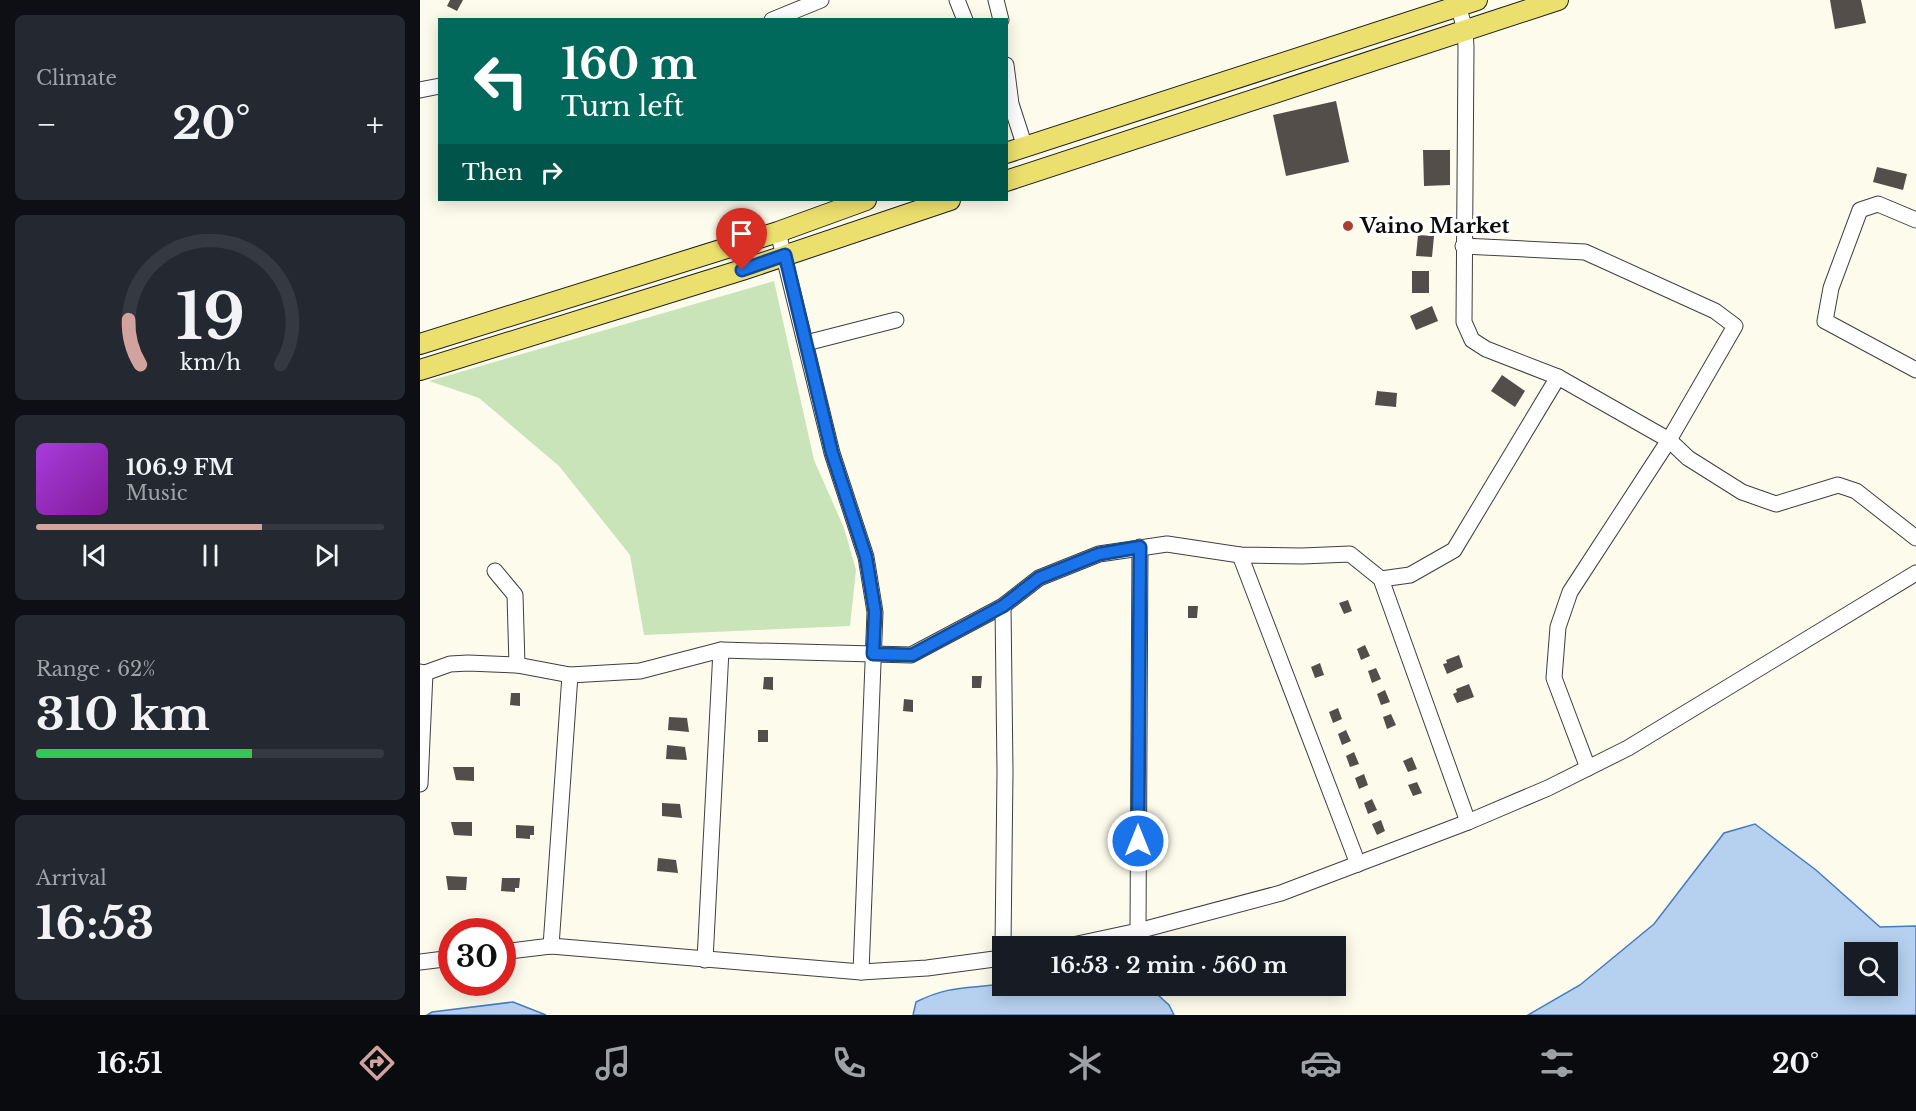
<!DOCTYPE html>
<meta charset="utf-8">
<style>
body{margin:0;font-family:"Libre Baskerville",serif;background:#242831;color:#f1f3f6;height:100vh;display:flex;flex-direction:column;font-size:22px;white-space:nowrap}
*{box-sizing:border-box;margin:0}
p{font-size:20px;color:#9ea1a6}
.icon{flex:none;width:33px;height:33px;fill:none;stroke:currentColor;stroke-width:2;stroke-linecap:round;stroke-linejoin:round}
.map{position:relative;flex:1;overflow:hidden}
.sheet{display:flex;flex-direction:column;gap:15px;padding:15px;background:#0d0f14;width:420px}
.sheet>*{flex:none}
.top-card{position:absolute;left:18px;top:18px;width:570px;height:183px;border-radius:0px;box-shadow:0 3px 15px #0003;background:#00695c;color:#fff;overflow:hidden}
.buttons{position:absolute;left:1424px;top:942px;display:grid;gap:12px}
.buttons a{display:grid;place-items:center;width:54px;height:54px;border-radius:0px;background:#171b24;box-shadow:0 3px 15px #0003;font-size:30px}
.speed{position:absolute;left:18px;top:918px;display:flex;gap:12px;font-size:30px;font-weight:700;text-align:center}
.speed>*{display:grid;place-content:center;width:78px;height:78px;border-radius:50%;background:#171b24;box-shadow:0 3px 15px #0003;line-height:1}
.speed .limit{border:9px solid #d22;background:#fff;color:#111}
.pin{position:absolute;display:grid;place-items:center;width:51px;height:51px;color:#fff;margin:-62px -26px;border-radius:50% 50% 50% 0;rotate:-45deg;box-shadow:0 0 6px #0007}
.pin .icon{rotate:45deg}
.me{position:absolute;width:66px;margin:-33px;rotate:0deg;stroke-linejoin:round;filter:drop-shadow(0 0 4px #0008)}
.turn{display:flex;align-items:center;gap:21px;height:126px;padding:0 24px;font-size:27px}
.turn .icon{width:78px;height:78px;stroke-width:2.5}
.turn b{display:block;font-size:42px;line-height:51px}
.then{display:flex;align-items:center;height:57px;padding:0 24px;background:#0003;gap:12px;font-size:22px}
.big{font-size:45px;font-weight:700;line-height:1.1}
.sheet .widget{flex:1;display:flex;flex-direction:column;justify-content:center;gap:9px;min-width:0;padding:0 21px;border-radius:9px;background:#242831}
.sheet .dial{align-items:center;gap:0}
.dial svg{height:156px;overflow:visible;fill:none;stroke:#363941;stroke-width:7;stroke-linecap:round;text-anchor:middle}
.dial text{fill:#f1f3f6;stroke:none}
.song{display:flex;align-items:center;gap:18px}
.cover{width:72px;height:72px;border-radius:9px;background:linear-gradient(135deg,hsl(280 70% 55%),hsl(290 70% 35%))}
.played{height:6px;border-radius:3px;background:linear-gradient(90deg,#d2a29e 65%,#363941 65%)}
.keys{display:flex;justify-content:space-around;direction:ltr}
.heat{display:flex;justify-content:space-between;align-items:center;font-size:33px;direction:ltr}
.charge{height:9px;border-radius:4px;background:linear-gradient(90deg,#34c759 62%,#363941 0)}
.trip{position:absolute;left:572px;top:936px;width:354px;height:60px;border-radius:0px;background:#171b24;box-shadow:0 3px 15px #0003;font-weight:700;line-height:60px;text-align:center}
.dock{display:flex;height:96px;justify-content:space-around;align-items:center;background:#090b0e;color:#9ea1a6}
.dock .icon{width:42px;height:42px}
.dock .current{color:#d2a29e}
.dock b{font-size:27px;color:#f1f3f6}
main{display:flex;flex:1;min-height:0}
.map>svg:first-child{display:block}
</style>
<main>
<section class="sheet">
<div class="widget"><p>Climate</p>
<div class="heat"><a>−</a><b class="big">20°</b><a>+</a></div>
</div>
<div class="widget dial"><svg viewBox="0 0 100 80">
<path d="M14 69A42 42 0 1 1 86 69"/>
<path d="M14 69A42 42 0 0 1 8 46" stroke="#d2a29e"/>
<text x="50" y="56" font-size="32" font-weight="700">19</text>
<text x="50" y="72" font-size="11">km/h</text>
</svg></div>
<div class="widget">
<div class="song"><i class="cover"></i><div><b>106.9 FM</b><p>Music</p></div></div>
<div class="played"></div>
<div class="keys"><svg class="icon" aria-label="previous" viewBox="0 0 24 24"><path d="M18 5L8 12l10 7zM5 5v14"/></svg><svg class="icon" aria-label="pause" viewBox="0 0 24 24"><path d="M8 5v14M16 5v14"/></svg><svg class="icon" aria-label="next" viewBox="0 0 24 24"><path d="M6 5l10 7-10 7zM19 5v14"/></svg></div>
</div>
<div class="widget"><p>Range · 62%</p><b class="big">310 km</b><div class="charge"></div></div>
<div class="widget"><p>Arrival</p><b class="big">16:53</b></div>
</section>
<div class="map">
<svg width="1496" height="1015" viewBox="0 0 1496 1015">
<rect width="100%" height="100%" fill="#fdfcec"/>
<path fill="#c9e4b9" d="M354,281L394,460L424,528L436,570L430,626L224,635L210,555L139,466L59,398L9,381Z"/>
<g fill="#b6d1f0" stroke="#447cbf" stroke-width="1.5" fill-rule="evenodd">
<path d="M1335,824L1396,870L1460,927L1496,926V1015H1108L1160,985L1234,924L1304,833ZM1434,952H1467V986H1434Z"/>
<path d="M582,984L728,986L749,1005L754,1015H493L496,1002C530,985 547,989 582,984Z"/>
<path d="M93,1002L126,1015H7L12,1012Z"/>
</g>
<g fill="#534e49">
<path d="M30,0H43L37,11L27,6Z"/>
<path d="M1410,0H1441L1446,23L1415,29Z"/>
<path d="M916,101L929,162L866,176L853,115Z"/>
<path d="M1003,150H1030V185L1004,186Z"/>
<path d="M1457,167L1487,174L1483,190L1453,182Z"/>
<path d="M998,235L1014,236L1012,257L996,256Z"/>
<rect x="992" y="271" width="17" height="22"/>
<path d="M1012,306L1018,321L996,330L990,316Z"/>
<path d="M1082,375L1105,391L1095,407L1071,391Z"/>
<path d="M957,391L977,393L976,407L955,405Z"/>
<path d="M928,600L932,611L924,614L919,603Z"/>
<path d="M768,606H778L777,618H768Z"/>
<path d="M945,645L950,656L941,660L937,649Z"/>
<path d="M1039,655L1043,667L1027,674L1023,664L1027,663L1026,660Z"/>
<path d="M900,663L904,675L895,678L891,667Z"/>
<path d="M956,668L961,679L952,683L948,671Z"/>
<path d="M552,676H562L561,688H552Z"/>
<path d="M344,677H353V690L343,689Z"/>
<path d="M1049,684L1054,697L1037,703L1033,694L1037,692L1036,689Z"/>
<path d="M965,690L970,702L961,705L957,694Z"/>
<path d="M91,693H100V706L90,705Z"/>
<path d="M484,699L493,700V712L483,711Z"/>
<path d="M918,708L922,719L913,723L909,712Z"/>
<path d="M971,714L976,725L967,729L963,717Z"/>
<path d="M249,717L267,718L269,732L248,730Z"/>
<rect x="338" y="730" width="10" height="12"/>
<path d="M926,730L931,741L922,745L918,734Z"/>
<path d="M247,745L265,747L267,760L246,759Z"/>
<path d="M934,752L939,764L930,767L926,756Z"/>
<path d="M992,757L997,769L988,772L983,761Z"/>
<path d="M33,767H54V781L36,780Z"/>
<path d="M944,774L948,785L939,789L935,778Z"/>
<path d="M997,782L1002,793L993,796L988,785Z"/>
<path d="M952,799L957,810L948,814L944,803Z"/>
<path d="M242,803L260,804L262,818L242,816Z"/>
<path d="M961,820L965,831L957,835L952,824Z"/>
<path d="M31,822H52V836L34,835Z"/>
<path d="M96,825L114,826V835H110V839L96,838Z"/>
<path d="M238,858L256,860L258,873L237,871Z"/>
<path d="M26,876L47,877L46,890H28Z"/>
<path d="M82,878H100L99,888H95V892L81,891Z"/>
</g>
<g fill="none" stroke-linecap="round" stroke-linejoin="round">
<defs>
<g id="minor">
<path d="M537,0L545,20"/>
<path d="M576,0L581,20"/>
<path d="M1038,6L1045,29L1046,47L1044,322L1052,340L1066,349L1138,377L1249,440L1268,458L1322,492L1356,504L1418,485L1436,491L1496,538"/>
<path d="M352,20L401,0"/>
<path d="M586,65L591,104L605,147"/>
<path d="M0,90L20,86"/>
<path d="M1496,220L1458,204L1440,210L1411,288L1405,321L1496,370"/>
<path d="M358,232L412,453L446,557L455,612L441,972"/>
<path d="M1043,246L1165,252L1295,311L1315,326L1249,440L1150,592L1138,627L1134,678L1168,768"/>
<path d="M386,343L476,320"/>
<path d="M820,555L938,864"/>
<path d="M75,571L95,595L97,665"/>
<path d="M961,579L990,575L1034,550L1138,377"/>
<path d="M583,606L585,772L583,946"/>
<path d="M0,672L5,673L30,664L48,663L97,665L150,675L220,671L301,650L491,655L583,606L619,578L679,554L747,544L820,555L882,556L930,554L961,579L1048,822"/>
<path d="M0,784L5,673"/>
<path d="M718,931L720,547"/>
<path d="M131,946L150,675"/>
<path d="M648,946L718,931L861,893L1048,822L1128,788L1208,748L1496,573"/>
<path d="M82,952L131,946L441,972L507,968L582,958"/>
<path d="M285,960L301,650"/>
<path d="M0,962L32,958"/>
</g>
<g id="major">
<path d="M586,153L1057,0"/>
<path d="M586,181L1138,0"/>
<path d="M0,344L358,232L446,200"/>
<path d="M0,370L322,270L530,200"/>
</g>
</defs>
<use href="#minor" stroke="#3f3f3f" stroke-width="17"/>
<use href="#major" stroke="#1d1d1d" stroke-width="22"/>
<use href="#minor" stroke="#fff" stroke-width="15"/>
<use href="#major" stroke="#ebdf6e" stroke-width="20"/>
</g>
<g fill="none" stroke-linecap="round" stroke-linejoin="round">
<defs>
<path id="route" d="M322,270L365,255L412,453L446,557L455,612L453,654L492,655L583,606L619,578L679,554L720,547L718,841"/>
</defs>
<use href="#route" stroke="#114b97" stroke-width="15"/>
<use href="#route" stroke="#1a73e8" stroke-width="10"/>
</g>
<circle fill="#ad3e32" stroke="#fff" stroke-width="2" cx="928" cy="226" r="6"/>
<g text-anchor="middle" stroke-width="6" stroke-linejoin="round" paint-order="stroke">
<g font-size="21" font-weight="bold" fill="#0c0c0c" stroke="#fff" text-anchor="start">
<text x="940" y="233">Vaino Market</text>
</g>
</g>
</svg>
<div class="buttons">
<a><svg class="icon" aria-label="search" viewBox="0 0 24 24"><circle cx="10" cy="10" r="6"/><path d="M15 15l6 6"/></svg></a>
</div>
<div class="speed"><div class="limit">30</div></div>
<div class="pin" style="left:322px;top:270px;background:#d93025"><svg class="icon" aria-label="arrive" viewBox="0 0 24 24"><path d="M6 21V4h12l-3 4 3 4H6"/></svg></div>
<svg class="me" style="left:718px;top:841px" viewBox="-20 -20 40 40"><circle r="17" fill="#1a73e8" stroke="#fff" stroke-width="3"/><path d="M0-11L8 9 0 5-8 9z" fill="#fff"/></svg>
<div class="trip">16:53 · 2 min · 560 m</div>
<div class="top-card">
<div class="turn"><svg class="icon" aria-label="left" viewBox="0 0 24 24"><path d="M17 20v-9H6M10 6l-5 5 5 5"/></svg><div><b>160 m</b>Turn left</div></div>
<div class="then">Then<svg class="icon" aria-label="right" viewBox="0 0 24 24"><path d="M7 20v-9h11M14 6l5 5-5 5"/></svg></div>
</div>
</div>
</main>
<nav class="dock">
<b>16:51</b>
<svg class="icon current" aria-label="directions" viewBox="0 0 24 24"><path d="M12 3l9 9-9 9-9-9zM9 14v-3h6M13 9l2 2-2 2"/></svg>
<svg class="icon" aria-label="music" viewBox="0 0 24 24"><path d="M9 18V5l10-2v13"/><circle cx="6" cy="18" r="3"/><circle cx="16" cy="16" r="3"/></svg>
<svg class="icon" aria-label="phone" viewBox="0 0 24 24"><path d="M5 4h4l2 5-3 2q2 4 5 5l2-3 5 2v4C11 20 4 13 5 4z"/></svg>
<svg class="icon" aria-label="climate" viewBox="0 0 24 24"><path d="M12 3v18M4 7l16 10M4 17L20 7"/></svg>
<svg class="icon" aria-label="car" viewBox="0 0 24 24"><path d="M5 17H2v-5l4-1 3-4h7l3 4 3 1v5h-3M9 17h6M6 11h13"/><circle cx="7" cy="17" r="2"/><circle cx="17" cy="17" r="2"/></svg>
<svg class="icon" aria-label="filters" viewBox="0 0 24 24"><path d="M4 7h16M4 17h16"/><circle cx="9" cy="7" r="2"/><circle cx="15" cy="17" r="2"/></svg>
<b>20°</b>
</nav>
